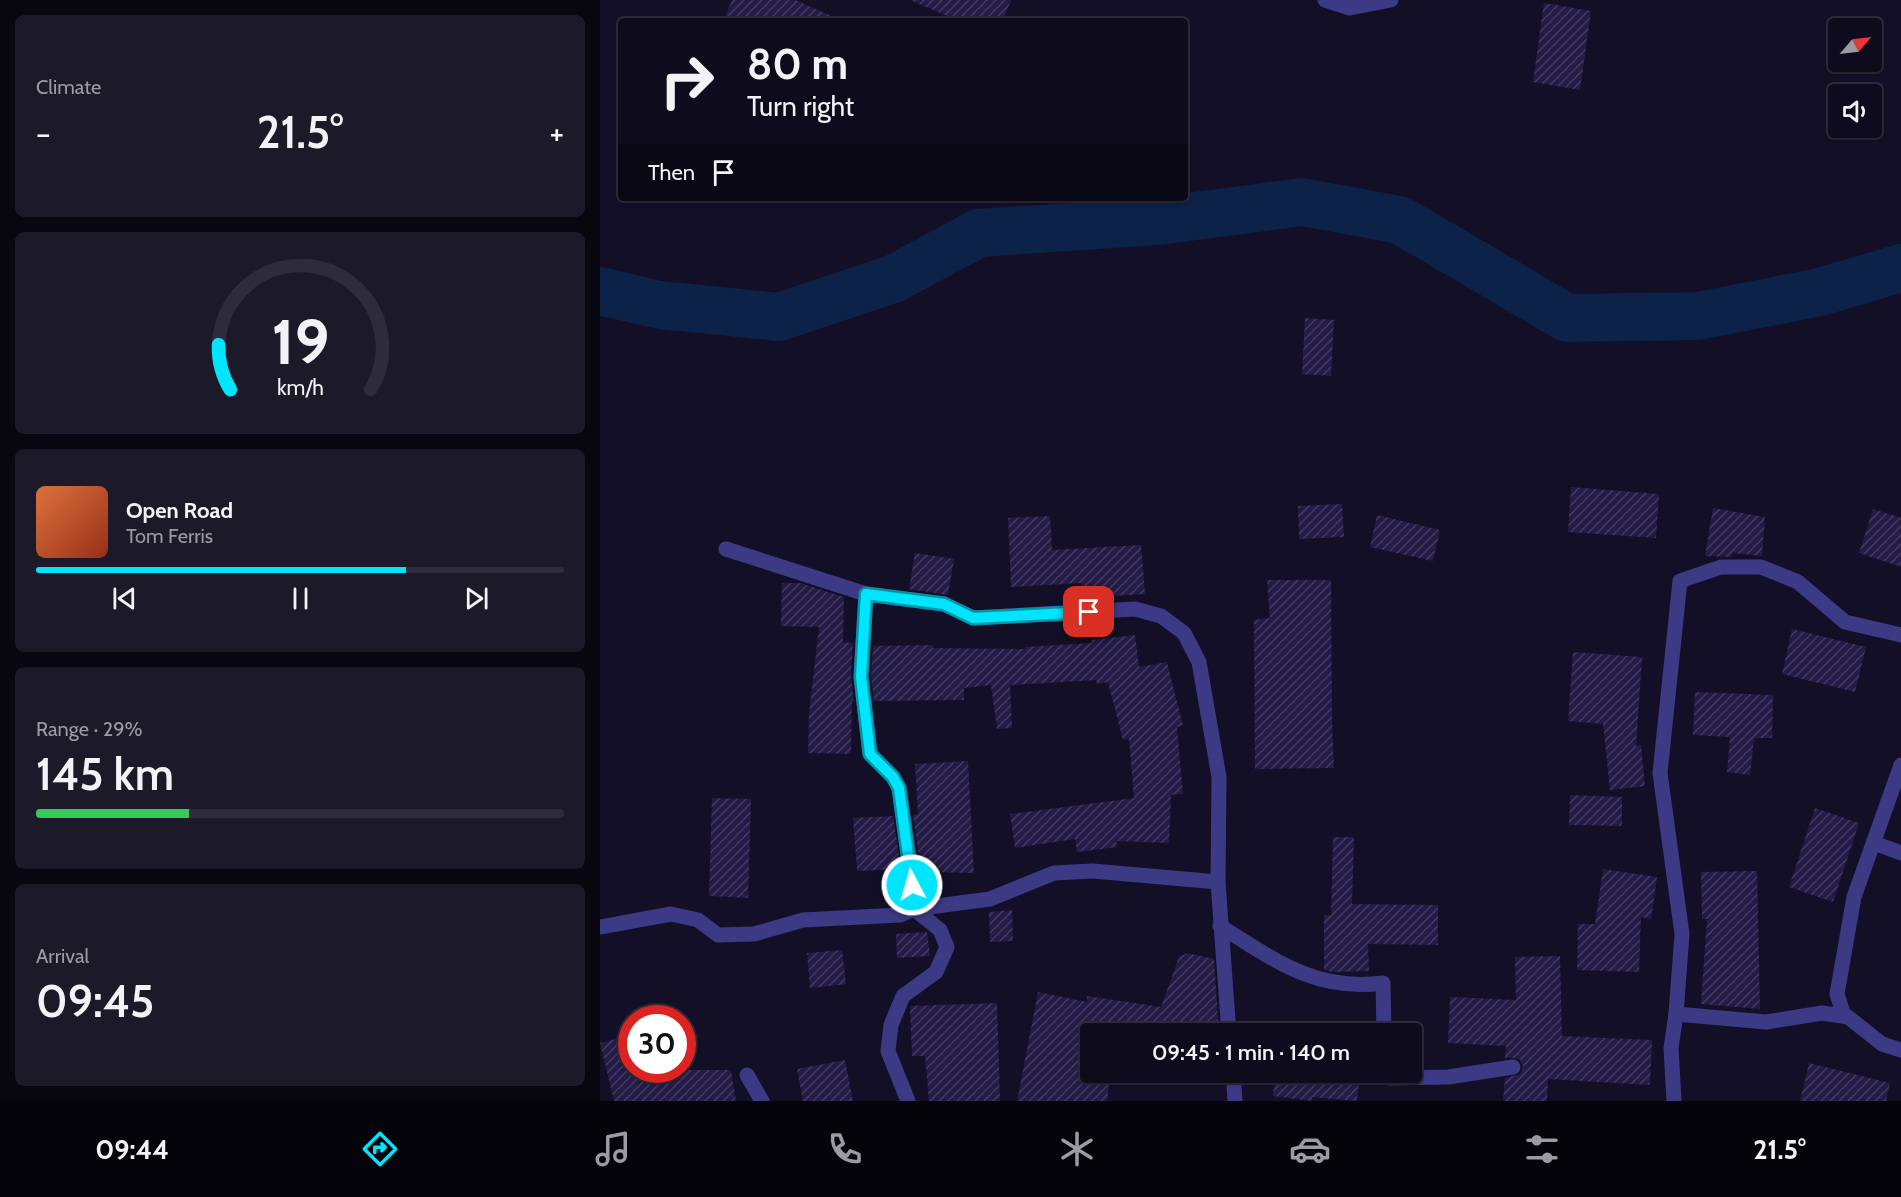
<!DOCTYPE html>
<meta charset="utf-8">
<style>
body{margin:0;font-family:Cabin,sans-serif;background:#1c1929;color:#f1f3f6;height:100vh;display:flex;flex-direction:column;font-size:22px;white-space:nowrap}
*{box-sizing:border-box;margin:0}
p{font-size:20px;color:#9b9ba3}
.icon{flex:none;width:33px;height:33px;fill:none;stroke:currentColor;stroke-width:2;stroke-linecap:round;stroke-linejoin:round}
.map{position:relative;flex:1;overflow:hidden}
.panel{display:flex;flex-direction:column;gap:15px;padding:15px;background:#08060f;width:600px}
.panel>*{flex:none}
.hud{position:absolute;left:18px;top:18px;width:570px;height:183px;border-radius:6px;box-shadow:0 2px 4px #0004,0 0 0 2px #2e2b3b;background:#0e0b1c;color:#f1f3f6;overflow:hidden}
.needle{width:39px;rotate:62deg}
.fabs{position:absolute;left:1228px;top:18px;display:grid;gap:12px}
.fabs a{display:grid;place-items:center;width:54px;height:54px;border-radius:6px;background:#0e0b1c;box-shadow:0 2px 4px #0004,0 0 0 2px #2e2b3b;font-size:30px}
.speed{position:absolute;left:18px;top:1005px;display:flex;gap:12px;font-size:30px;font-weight:700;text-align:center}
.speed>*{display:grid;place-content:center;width:78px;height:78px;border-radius:50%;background:#0e0b1c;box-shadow:0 2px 4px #0004,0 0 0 2px #2e2b3b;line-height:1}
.speed .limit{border:9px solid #d22;background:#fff;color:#111}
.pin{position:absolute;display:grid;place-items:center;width:51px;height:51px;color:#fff;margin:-26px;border-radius:12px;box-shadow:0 3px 9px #0006}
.me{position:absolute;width:66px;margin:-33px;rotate:354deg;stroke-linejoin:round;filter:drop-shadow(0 0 4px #0008)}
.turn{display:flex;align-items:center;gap:21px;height:126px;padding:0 30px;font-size:27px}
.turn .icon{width:78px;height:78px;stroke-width:2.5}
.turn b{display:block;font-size:42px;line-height:51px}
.then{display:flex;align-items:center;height:57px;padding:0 30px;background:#0003;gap:12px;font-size:22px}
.big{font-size:45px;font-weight:600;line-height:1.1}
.panel .widget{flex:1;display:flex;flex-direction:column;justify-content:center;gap:9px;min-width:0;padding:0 21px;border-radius:9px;background:#1c1929}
.panel .dial{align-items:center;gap:0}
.dial svg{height:156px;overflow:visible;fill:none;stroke:#2e2b3b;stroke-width:7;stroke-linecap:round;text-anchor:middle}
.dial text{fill:#f1f3f6;stroke:none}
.song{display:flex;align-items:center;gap:18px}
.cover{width:72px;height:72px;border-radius:9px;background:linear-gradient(135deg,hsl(20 70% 55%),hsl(10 70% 35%))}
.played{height:6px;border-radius:3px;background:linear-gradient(90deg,#00e5ff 70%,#2e2b3b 70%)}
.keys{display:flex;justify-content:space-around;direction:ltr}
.heat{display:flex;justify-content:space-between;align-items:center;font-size:33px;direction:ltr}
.charge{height:9px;border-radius:4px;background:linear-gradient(90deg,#34c759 29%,#2e2b3b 0)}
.trip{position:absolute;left:480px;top:1023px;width:342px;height:60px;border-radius:6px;background:#0e0b1c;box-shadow:0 2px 4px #0004,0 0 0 2px #2e2b3b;font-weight:600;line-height:60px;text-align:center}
.dock{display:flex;height:96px;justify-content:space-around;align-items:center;background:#06040b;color:#9b9ba3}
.dock .icon{width:42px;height:42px}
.dock .active{color:#00e5ff}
.dock b{font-size:27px;color:#f1f3f6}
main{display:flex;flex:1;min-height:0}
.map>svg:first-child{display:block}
</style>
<main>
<section class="panel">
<div class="widget"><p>Climate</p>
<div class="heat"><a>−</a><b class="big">21.5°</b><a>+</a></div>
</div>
<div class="widget dial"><svg viewBox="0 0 100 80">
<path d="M14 69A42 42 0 1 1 86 69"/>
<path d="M14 69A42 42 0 0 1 8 46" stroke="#00e5ff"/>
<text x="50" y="56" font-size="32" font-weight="700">19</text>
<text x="50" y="72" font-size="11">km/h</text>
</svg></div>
<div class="widget">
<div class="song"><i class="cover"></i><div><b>Open Road</b><p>Tom Ferris</p></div></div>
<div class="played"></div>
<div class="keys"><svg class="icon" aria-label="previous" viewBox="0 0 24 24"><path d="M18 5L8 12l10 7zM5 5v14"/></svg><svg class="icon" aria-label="pause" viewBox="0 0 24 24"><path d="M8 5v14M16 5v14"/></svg><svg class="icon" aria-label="next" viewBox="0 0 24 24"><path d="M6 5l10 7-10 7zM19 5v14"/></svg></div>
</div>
<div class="widget"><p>Range · 29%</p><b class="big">145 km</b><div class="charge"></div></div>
<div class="widget"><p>Arrival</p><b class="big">09:45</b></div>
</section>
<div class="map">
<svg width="1301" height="1101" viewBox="0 0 1301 1101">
<defs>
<pattern id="building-hatch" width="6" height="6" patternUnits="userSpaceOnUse" patternTransform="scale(1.5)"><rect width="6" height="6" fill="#241b47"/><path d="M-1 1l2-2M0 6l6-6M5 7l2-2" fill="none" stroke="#433b63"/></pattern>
</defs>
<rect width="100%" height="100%" fill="#130f26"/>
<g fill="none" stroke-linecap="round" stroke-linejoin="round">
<path stroke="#0c2248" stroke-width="48" d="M0,291L60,305L179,317L293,279L379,233L558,221L702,202L800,220L967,318L1098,316L1220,292L1301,268"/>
</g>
<g fill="url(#building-hatch)">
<path d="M132,0H195L243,21H123Z"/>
<path d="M310,0H411L403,21H359Z"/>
<path d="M944,3L991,11L980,90L933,82Z"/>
<path d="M705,318L734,320L731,376L702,374Z"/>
<path d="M971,487L1059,494L1056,538L968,532Z"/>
<path d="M742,504L744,537L699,539L698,506Z"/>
<path d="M1113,508L1165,517L1162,556L1133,553L1132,557L1105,556Z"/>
<path d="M1273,509L1301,518V567L1259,553Z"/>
<path d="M777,515L840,530L833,561L770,547Z"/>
<path d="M450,516L452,550L541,545L545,594L482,598L481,583L411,587L408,518Z"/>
<path d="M315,553L354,559L348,595L309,589Z"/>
<path d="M667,580H731L732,720L734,768L655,769L654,620L670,618Z"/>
<path d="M182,583H200L244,597L243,642L253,643L251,677L254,701H252L251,754L208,753L209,714L219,627L181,626Z"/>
<path d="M1192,629L1266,647L1255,692L1182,674Z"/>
<path d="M535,635L539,667L567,662L583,726L577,727L583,794L571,795L569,843L516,841L517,847L477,852L475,839L415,848L410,814L534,798L529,739L523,740L508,682L497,684L496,680L410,685L412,728L397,729L391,685L364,688V700L274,701L271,677L273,646L332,645L333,648L425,649V647L492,643L491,640Z"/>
<path d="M973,652L1042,657L1036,746L1041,745L1045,786L1010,790L1003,724L968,721Z"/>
<path d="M1095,692L1173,695L1172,738H1154L1150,775L1127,772L1130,737L1093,735Z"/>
<path d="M368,761L374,873L321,872L313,815L318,814L315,764Z"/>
<path d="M970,795L1022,797V826L969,825Z"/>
<path d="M112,798L151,799L148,898L109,896Z"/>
<path d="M1215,808L1259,823L1233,902L1189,887Z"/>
<path d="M293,816L301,869L257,871L253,818Z"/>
<path d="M733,837H754L752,904L838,905V945L768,944L769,971L733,972L724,970V915H731Z"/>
<path d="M1003,869L1057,877L1051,919L1041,917L1039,972L977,970L978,924H995Z"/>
<path d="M1157,871L1160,1009L1101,1004L1107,919H1102L1101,872Z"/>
<path d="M412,910L413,941L390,942L389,912Z"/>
<path d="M327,932L330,956L297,958L296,934Z"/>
<path d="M242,950L246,984L210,988L207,953Z"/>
<path d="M587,953L614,959L619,1034H562L531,1021L529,1034H490V1072H511L507,1101H417L438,992L487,1002V996L561,1007L579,957Z"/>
<path d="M960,956L962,1036L1052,1040L1050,1085L948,1079L947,1101H903L905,1078L920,1074L923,1066L920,1060L916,1058H905L906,1046L848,1043L850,997L916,1000L915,957Z"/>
<path d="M397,1003L400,1101H329L325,1056H312L310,1006Z"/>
<path d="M32,1035V1070H131L136,1101H14L0,1043Z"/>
<path d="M245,1060L253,1101H203L197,1069Z"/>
<path d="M1209,1063L1290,1083L1286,1101H1200Z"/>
<path d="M675,1072H760L757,1101L712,1097V1101L673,1096Z"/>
</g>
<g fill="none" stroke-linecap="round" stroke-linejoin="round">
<g stroke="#3d3a85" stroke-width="15">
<path d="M725,0L750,8L791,0"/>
<path d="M126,549L266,594L344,604L373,618L535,609L561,616L584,633L599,662L619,777L618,882L629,1034"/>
<path d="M266,594L261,677L270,754L293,777L299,788L310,862L314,909L340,930L347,947L336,972L303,996L291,1025L288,1051L308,1101"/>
<path d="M1274,843L1301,853"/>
<path d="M620,926C674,960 716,992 783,983L784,1034"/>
<path d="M0,927L71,914L98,920L118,935L154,934L203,920L300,915L314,909L390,899L454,873L493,871L618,882"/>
<path d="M1076,1014L1166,1022L1222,1013L1248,1017L1282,1044L1301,1050"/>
<path d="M1244,1016L1237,994L1254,897L1301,765"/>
<path d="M633,1072L635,1101"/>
<path d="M789,1072L790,1078L848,1077L913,1067"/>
<path d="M147,1075L162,1101"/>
<path d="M1074,1101L1071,1048L1076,1014L1082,934L1060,773L1080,581L1121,567H1161L1198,582L1245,622L1301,635"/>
</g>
</g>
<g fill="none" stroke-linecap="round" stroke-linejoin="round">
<defs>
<path id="route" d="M312,885L299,788L293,777L270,754L261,677L266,594L344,604L373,618L489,612"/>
</defs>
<use href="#route" stroke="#0095a6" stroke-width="15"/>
<use href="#route" stroke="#00e5ff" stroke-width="10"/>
</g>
</svg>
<div class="fabs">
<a><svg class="needle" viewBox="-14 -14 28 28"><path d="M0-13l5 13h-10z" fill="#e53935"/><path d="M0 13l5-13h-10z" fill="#9b9ba3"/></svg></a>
<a><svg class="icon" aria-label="sound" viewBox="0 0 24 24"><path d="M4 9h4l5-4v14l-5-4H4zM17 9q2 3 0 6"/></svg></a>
</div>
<div class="speed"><div class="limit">30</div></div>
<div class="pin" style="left:489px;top:612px;background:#d93025"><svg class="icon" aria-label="arrive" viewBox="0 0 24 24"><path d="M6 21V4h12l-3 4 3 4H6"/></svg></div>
<svg class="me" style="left:312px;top:885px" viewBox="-20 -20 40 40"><circle r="17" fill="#00e5ff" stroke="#fff" stroke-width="3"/><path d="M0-11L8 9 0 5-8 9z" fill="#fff"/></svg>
<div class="trip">09:45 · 1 min · 140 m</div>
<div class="hud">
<div class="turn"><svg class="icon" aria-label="right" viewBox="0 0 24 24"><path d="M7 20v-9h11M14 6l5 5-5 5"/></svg><div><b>80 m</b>Turn right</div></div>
<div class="then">Then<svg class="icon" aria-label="arrive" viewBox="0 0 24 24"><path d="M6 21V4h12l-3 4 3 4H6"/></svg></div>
</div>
</div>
</main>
<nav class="dock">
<b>09:44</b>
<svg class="icon active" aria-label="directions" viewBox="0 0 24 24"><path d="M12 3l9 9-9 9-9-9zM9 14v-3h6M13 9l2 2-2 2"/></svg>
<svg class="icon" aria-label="music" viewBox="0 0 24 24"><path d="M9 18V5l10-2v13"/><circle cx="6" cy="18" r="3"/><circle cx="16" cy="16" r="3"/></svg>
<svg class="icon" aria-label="phone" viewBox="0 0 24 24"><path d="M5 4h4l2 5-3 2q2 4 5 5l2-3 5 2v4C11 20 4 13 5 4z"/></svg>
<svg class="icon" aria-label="climate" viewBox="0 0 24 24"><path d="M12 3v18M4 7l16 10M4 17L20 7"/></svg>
<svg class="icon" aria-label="car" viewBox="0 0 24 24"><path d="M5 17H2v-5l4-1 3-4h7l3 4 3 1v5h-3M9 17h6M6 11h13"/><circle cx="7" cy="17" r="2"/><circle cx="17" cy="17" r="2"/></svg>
<svg class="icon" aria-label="filters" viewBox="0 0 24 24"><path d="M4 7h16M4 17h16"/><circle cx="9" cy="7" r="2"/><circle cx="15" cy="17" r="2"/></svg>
<b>21.5°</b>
</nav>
